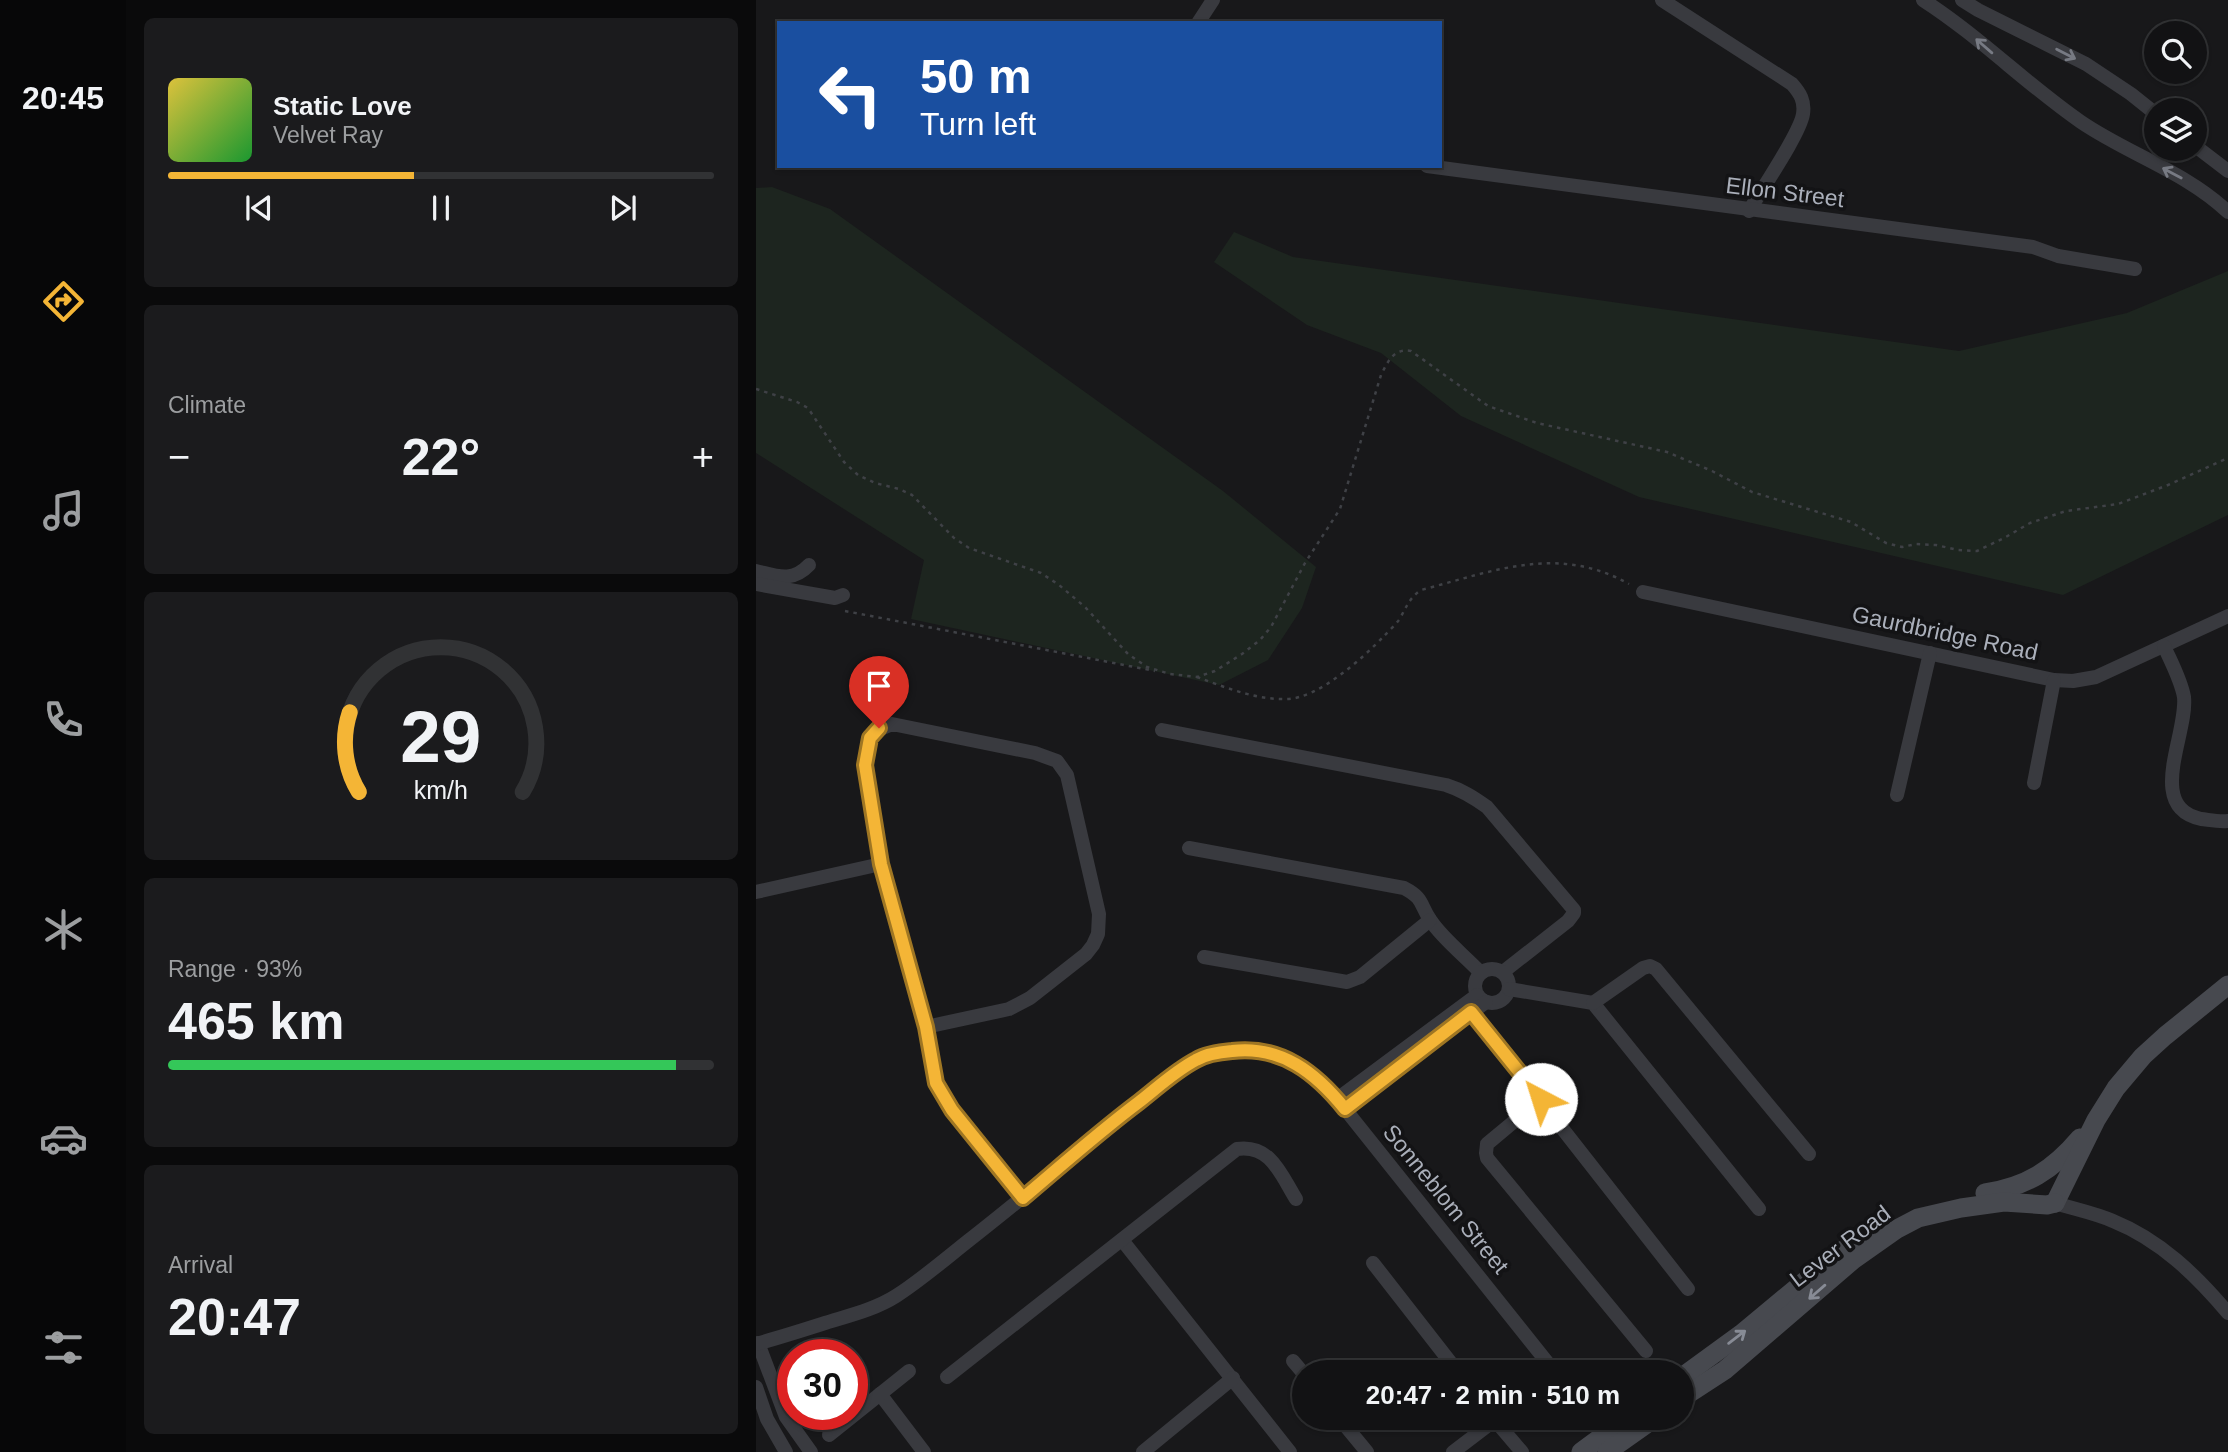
<!DOCTYPE html>
<meta charset="utf-8">
<style>
body{margin:0;font-family:Helvetica,sans-serif;background:#1b1b1d;color:#f1f3f6;height:100vh;display:flex;flex-direction:column;font-size:26px;white-space:nowrap}
*{box-sizing:border-box;margin:0}
p{font-size:23px;color:#9c9ea0}
.icon{flex:none;width:38px;height:38px;fill:none;stroke:currentColor;stroke-width:2;stroke-linecap:round;stroke-linejoin:round}
.map{position:relative;flex:1;overflow:hidden}
.side{display:flex;flex-direction:column;gap:18px;padding:18px;background:#0a0a0b;width:630px}
.side>*{flex:none}
.banner{position:absolute;left:21px;top:21px;width:665px;height:147px;border-radius:0px;box-shadow:0 2px 5px #0004,0 0 0 2px #313234;background:#1a4fa0;color:#fff;overflow:hidden}
.buttons{position:absolute;left:1388px;top:21px;display:grid;gap:14px}
.buttons a{display:grid;place-items:center;width:63px;height:63px;border-radius:50%;background:#121214;box-shadow:0 2px 5px #0004,0 0 0 2px #313234;font-size:35px}
.speed{position:absolute;left:21px;top:1339px;display:flex;gap:14px;font-size:35px;font-weight:700;text-align:center}
.speed>*{display:grid;place-content:center;width:91px;height:91px;border-radius:50%;background:#121214;box-shadow:0 2px 5px #0004,0 0 0 2px #313234;line-height:1}
.speed .limit{border:10px solid #d22;background:#fff;color:#111}
.pin{position:absolute;display:grid;place-items:center;width:60px;height:60px;color:#fff;margin:-72px -30px;border-radius:50% 50% 50% 0;rotate:-45deg;box-shadow:0 0 7px #0007}
.pin .icon{rotate:45deg}
.me{position:absolute;width:77px;margin:-38px;rotate:320deg;stroke-linejoin:round;filter:drop-shadow(0 0 5px #0008)}
.turn{display:flex;align-items:center;gap:24px;height:147px;padding:0 28px;font-size:32px}
.turn .icon{width:91px;height:91px;stroke-width:2.5}
.turn b{display:block;font-size:49px;line-height:60px}
.big{font-size:52px;font-weight:700;line-height:1.1}
.side .widget{flex:1;display:flex;flex-direction:column;justify-content:center;gap:10px;min-width:0;padding:0 24px;border-radius:10px;background:#1b1b1d}
.side .dial{align-items:center;gap:0}
.dial svg{height:182px;overflow:visible;fill:none;stroke:#313234;stroke-width:7;stroke-linecap:round;text-anchor:middle}
.dial text{fill:#f1f3f6;stroke:none}
.song{display:flex;align-items:center;gap:21px}
.cover{width:84px;height:84px;border-radius:10px;background:linear-gradient(135deg,hsl(50 70% 55%),hsl(130 70% 35%))}
.played{height:7px;border-radius:4px;background:linear-gradient(90deg,#f4b536 45%,#313234 45%)}
.keys{display:flex;justify-content:space-around;direction:ltr}
.heat{display:flex;justify-content:space-between;align-items:center;font-size:38px;direction:ltr}
.charge{height:10px;border-radius:5px;background:linear-gradient(90deg,#34c759 93%,#313234 0)}
.trip{position:absolute;left:536px;top:1360px;width:402px;height:70px;border-radius:35px;background:#121214;box-shadow:0 2px 5px #0004,0 0 0 2px #313234;font-weight:700;line-height:70px;text-align:center}
main{display:flex;flex:1;min-height:0}
.tab-bar{display:flex;flex-direction:column;width:126px;justify-content:space-around;align-items:center;background:#070708;color:#9c9ea0}
.tab-bar .icon{width:49px;height:49px}
.tab-bar .on{color:#f4b536}
.tab-bar b{font-size:32px;color:#f1f3f6}
.map>svg:first-child{display:block}
</style>
<main>
<nav class="tab-bar">
<b>20:45</b>
<svg class="icon on" aria-label="directions" viewBox="0 0 24 24"><path d="M12 3l9 9-9 9-9-9zM9 14v-3h6M13 9l2 2-2 2"/></svg>
<svg class="icon" aria-label="music" viewBox="0 0 24 24"><path d="M9 18V5l10-2v13"/><circle cx="6" cy="18" r="3"/><circle cx="16" cy="16" r="3"/></svg>
<svg class="icon" aria-label="phone" viewBox="0 0 24 24"><path d="M5 4h4l2 5-3 2q2 4 5 5l2-3 5 2v4C11 20 4 13 5 4z"/></svg>
<svg class="icon" aria-label="climate" viewBox="0 0 24 24"><path d="M12 3v18M4 7l16 10M4 17L20 7"/></svg>
<svg class="icon" aria-label="car" viewBox="0 0 24 24"><path d="M5 17H2v-5l4-1 3-4h7l3 4 3 1v5h-3M9 17h6M6 11h13"/><circle cx="7" cy="17" r="2"/><circle cx="17" cy="17" r="2"/></svg>
<svg class="icon" aria-label="filters" viewBox="0 0 24 24"><path d="M4 7h16M4 17h16"/><circle cx="9" cy="7" r="2"/><circle cx="15" cy="17" r="2"/></svg>
</nav>
<section class="side">
<div class="widget">
<div class="song"><i class="cover"></i><div><b>Static Love</b><p>Velvet Ray</p></div></div>
<div class="played"></div>
<div class="keys"><svg class="icon" aria-label="previous" viewBox="0 0 24 24"><path d="M18 5L8 12l10 7zM5 5v14"/></svg><svg class="icon" aria-label="pause" viewBox="0 0 24 24"><path d="M8 5v14M16 5v14"/></svg><svg class="icon" aria-label="next" viewBox="0 0 24 24"><path d="M6 5l10 7-10 7zM19 5v14"/></svg></div>
</div>
<div class="widget"><p>Climate</p>
<div class="heat"><a>−</a><b class="big">22°</b><a>+</a></div>
</div>
<div class="widget dial"><svg viewBox="0 0 100 80">
<path d="M14 69A42 42 0 1 1 86 69"/>
<path d="M14 69A42 42 0 0 1 10 34" stroke="#f4b536"/>
<text x="50" y="56" font-size="32" font-weight="700">29</text>
<text x="50" y="72" font-size="11">km/h</text>
</svg></div>
<div class="widget"><p>Range · 93%</p><b class="big">465 km</b><div class="charge"></div></div>
<div class="widget"><p>Arrival</p><b class="big">20:47</b></div>
</section>
<div class="map">
<svg width="1472" height="1452" viewBox="0 0 1472 1452">
<rect width="100%" height="100%" fill="#18181a"/>
<g fill="#1d251f">
<path d="M16,187L74,209L467,491L560,567L546,608L512,660L463,685L155,619L168,560L0,453V188Z"/>
<path d="M478,232L537,257L1203,351L1371,313L1472,271V515L1307,595L883,497L705,416L625,353L551,325L458,262Z"/>
</g>
<g fill="none" stroke-linecap="round" stroke-linejoin="round">
<g stroke="#3f4146" stroke-width="2.5" stroke-dasharray="3.5 5" stroke-linecap="butt">
<path d="M0,389L41,402L52,408L88,462L102,475L119,483L143,489L156,495L198,538L213,548L285,573L303,585L329,607L372,654L391,667L414,674L441,677L459,671L486,654L504,640L515,627L549,563L584,509L625,375C632,361 638,348 655,351L732,406L781,423L911,452L956,471L996,492L1095,522L1130,543L1146,547L1160,544L1180,545L1202,550L1221,551L1248,538L1274,523L1310,511L1362,504L1412,485L1472,458"/>
<path d="M89,611L399,671"/>
<path d="M441,677C468,687 500,700 530,699C562,699 607,658 628,636C633,631 639,625 643,620C650,608 653,598 665,590C738,571 802,544 873,584"/>
</g>
<g stroke="#393a3f" stroke-width="14">
<path d="M906,0L1036,84C1044,93 1049,101 1047,114C1044,134 1005,190 993,211"/>
<path d="M1167,0C1223,36 1270,84 1325,122C1372,154 1430,172 1472,212"/>
<path d="M1206,0L1222,10L1330,64L1375,94L1400,114"/>
<path d="M442,23L457,0"/>
<path d="M1438,145L1472,171"/>
<path d="M671,166L1277,247L1302,256L1379,269"/>
<path d="M0,571C21,576 36,583 53,565"/>
<path d="M0,584L79,598L87,595"/>
<path d="M887,592L1298,680L1317,681L1340,677L1472,616"/>
<path d="M1408,646C1415,662 1425,680 1428,697C1432,734 1389,807 1445,819C1454,820 1463,822 1472,821"/>
<path d="M406,730L690,785C706,790 717,797 731,807L818,910V913L812,921L747,972"/>
<path d="M1278,783L1298,680"/>
<path d="M1141,795L1174,653"/>
<path d="M433,848L648,888C669,899 663,904 675,921C687,939 709,956 725,973"/>
<path d="M0,892L125,864"/>
<path d="M448,957L591,982L604,977L674,920"/>
<circle cx="736" cy="986" r="17"/>
<path d="M753,989L837,1003L1003,1209"/>
<path d="M837,1003L887,968L894,966L900,969L1053,1154"/>
<path d="M715,1012L932,1289"/>
<path d="M170,1027L253,1009L274,998L330,954L337,945L342,934L343,914L311,775L301,761L279,753L136,724L117,732L111,745L109,765L125,864L170,1027L180,1083L196,1110L267,1198"/>
<path d="M581,1099L721,995"/>
<path d="M785,1099L731,1144L730,1153L731,1158L890,1351"/>
<path d="M589,1109L730,1002"/>
<path d="M1299,1203C1318,1209 1339,1213 1357,1221C1404,1240 1440,1275 1472,1313"/>
<path d="M366,1240L534,1452"/>
<path d="M617,1263L702,1372"/>
<path d="M2,1343L30,1417L55,1452"/>
<path d="M0,1344C22,1338 44,1331 66,1324C91,1316 118,1310 140,1296C165,1280 188,1260 212,1241C253,1209 294,1175 335,1141C365,1115 427,1059 465,1052C521,1042 544,1062 581,1099L799,1372"/>
<path d="M537,1361L548,1374"/>
<path d="M191,1377L481,1149C515,1144 525,1175 540,1199"/>
<path d="M0,1387L11,1419L30,1452"/>
<path d="M124,1394L168,1452"/>
<path d="M583,1418L611,1452"/>
<path d="M737,1418L766,1452"/>
<path d="M835,1418L853,1441"/>
<path d="M73,1435L153,1371"/>
<path d="M387,1452L477,1378"/>
<path d="M697,1452L739,1420"/>
</g>
<g stroke="#47494f" stroke-width="19">
<path d="M1229,1193C1270,1187 1297,1170 1324,1138"/>
<path d="M1299,1203L1340,1120L1360,1088L1387,1056L1409,1036L1472,985"/>
<path d="M926,1377L985,1334L1084,1252L1108,1237"/>
<path d="M926,1398L969,1370L1097,1260L1141,1229L1162,1218L1205,1208L1248,1202L1291,1205L1299,1203"/>
<path d="M825,1452L871,1418"/>
<path d="M851,1452L899,1418"/>
</g>
</g>
<defs><path id="oneway-shaft" d="M-6 0H5M1.5-3L5.5 0L1.5 3" fill="none" stroke-width="1.6" stroke-linecap="round" stroke-linejoin="round" transform="scale(1.75)"/></defs>
<g stroke="#777a83">
<use href="#oneway-shaft" transform="translate(1228 46) rotate(-139)"/>
<use href="#oneway-shaft" transform="translate(1310 54) rotate(27)"/>
<use href="#oneway-shaft" transform="translate(1416 173) rotate(-152)"/>
</g>
<g stroke="#878b95">
<use href="#oneway-shaft" transform="translate(1061 1292) rotate(139)"/>
<use href="#oneway-shaft" transform="translate(981 1337) rotate(-37)"/>
</g>
<g fill="none" stroke-linecap="round" stroke-linejoin="round">
<defs>
<path id="route" d="M123,728L114,738L109,765L125,864L170,1027L180,1083L196,1110L267,1198C306,1165 343,1132 383,1102C401,1088 419,1071 440,1060C450,1054 464,1052 476,1051C525,1045 560,1073 589,1109L715,1012L785,1099"/>
</defs>
<use href="#route" stroke="#9f7623" stroke-width="18"/>
<use href="#route" stroke="#f4b536" stroke-width="12"/>
</g>
<g text-anchor="middle" stroke-width="7" stroke-linejoin="round" paint-order="stroke">
<g font-size="23" fill="#aaafba" stroke="#131315">
<text transform="translate(1029 192) rotate(7)" y="8">Ellon Street</text>
<text transform="translate(1189 633) rotate(12)" y="8">Gaurdbridge Road</text>
<text transform="translate(690 1199) rotate(51)" y="8">Sonneblom Street</text>
<text transform="translate(1084 1246) rotate(-37)" y="8">Lever Road</text>
</g>
</g>
</svg>
<div class="buttons">
<a><svg class="icon" aria-label="search" viewBox="0 0 24 24"><circle cx="10" cy="10" r="6"/><path d="M15 15l6 6"/></svg></a>
<a><svg class="icon" aria-label="layers" viewBox="0 0 24 24"><path d="M12 4l9 5-9 5-9-5zM3 14l9 5 9-5"/></svg></a>
</div>
<div class="speed"><div class="limit">30</div></div>
<div class="pin" style="left:123px;top:728px;background:#d93025"><svg class="icon" aria-label="arrive" viewBox="0 0 24 24"><path d="M6 21V4h12l-3 4 3 4H6"/></svg></div>
<svg class="me" style="left:785px;top:1099px" viewBox="-20 -20 40 40"><circle r="19" fill="#fff"/><path d="M0-13L10 11 0 6-10 11z" fill="#f4b536"/></svg>
<div class="trip">20:47 · 2 min · 510 m</div>
<div class="banner">
<div class="turn"><svg class="icon" aria-label="left" viewBox="0 0 24 24"><path d="M17 20v-9H6M10 6l-5 5 5 5"/></svg><div><b>50 m</b>Turn left</div></div>
</div>
</div>
</main>
